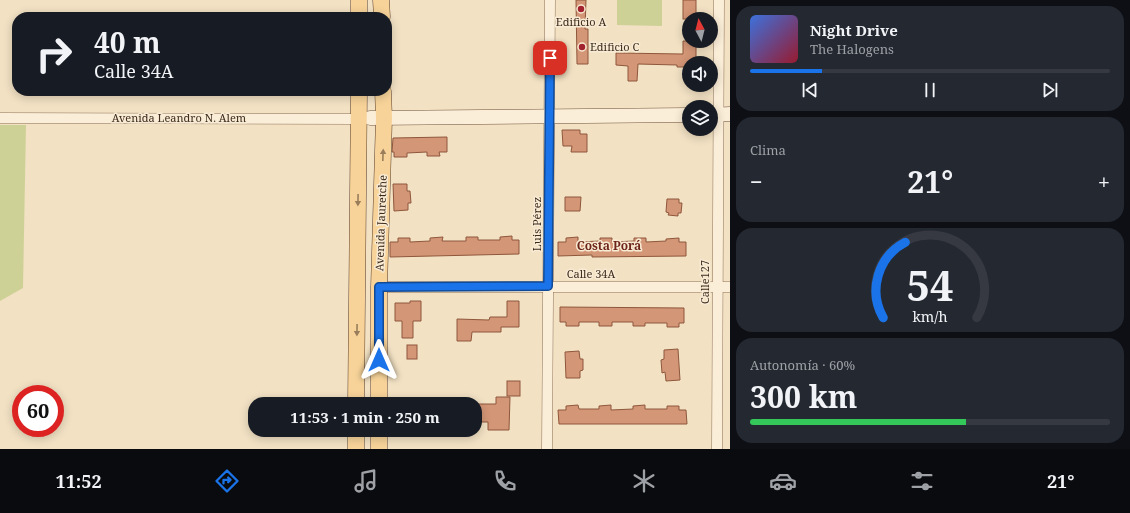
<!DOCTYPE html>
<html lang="es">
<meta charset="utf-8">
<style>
body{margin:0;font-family:"Noto Serif",serif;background:#242831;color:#f1f3f6;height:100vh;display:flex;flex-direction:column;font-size:15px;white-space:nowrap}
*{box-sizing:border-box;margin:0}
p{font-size:13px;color:#9ea1a6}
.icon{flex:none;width:22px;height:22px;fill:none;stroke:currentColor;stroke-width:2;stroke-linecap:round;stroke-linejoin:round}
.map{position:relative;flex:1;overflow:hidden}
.panel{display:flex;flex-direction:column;gap:6px;padding:6px;background:#0d0f14;width:400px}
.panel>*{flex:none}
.hud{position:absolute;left:12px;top:12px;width:380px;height:84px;border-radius:16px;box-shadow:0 2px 10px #0003;background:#171b24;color:#f1f3f6;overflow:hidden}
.needle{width:26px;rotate:353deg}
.fabs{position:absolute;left:682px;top:12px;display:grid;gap:8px}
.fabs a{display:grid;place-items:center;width:36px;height:36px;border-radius:50%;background:#171b24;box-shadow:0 2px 10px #0003;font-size:20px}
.speed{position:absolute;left:12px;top:385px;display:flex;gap:8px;font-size:20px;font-weight:700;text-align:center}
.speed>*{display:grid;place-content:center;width:52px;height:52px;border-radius:50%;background:#171b24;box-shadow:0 2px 10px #0003;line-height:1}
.speed .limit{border:6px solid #d22;background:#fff;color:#111}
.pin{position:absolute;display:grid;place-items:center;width:34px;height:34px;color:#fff;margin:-17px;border-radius:8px;box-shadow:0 2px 6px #0006}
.me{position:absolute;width:44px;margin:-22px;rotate:0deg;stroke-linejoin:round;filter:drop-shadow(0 0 3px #0008)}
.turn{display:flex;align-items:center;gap:14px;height:84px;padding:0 16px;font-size:18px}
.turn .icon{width:52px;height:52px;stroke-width:2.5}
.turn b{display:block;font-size:28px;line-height:34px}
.big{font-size:30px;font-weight:700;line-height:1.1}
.panel .tile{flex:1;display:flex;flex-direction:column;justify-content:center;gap:6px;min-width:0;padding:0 14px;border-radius:16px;background:#242831}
.panel .dial{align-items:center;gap:0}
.dial svg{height:104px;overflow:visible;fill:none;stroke:#363941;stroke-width:7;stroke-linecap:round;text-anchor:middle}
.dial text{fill:#f1f3f6;stroke:none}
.song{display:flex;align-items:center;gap:12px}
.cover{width:48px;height:48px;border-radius:6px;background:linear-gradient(135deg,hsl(220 70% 55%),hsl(350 70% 35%))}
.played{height:4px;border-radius:2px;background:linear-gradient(90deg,#1a73e8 20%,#363941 20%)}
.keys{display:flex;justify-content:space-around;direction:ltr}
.heat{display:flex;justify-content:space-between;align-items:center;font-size:22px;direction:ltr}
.charge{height:6px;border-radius:3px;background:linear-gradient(90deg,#34c759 60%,#363941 0)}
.trip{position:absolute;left:248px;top:397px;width:234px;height:40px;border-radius:16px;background:#171b24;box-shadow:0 2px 10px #0003;font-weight:700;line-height:40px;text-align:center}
.tabs{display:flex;height:64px;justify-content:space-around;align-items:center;background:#090b0e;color:#9ea1a6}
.tabs .icon{width:28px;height:28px}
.tabs .selected{color:#1a73e8}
.tabs b{font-size:18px;color:#f1f3f6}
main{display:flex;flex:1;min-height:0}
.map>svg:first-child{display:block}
</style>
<main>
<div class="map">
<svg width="730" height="449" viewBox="0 0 730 449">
<rect width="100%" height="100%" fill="#f2e1c3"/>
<g fill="#ced196">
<path d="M617,0H662V26L617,25Z"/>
<path d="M0,125H26L23,288L0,301Z"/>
</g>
<g fill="#d39676" stroke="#8f573c">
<path d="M576,0H586L585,29H588V64H577Z"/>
<rect x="683" y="0" width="13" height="19"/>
<path d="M683,41H696V63H689V67H677V65L638,64L637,81H628V66L616,65V53L683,54Z"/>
<path d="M562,130H580V134H587V152H571L572,146H563Z"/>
<path d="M447,137V152H439L440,156H427V152L407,153V157H394V152H392L393,138Z"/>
<path d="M393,184H407V191H410L411,203H408V210L394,211Z"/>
<path d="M565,197H581L580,211H565Z"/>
<path d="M667,199H679V203H682L681,213H678V216L668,215L669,213L666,212Z"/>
<path d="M512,236V240H519V254L390,257V242H398V238H410V242L430,241V238L443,237L442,241H466V237H478V240H500V237Z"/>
<path d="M578,237V242L600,241V238H612V242L634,241V238H646V242L666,241V239L679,238V242H686V256L592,257V255L558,256V242H566V238Z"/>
<path d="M410,301H421V321H413V338H402V321H395V303H410Z"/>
<path d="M507,301H519V327H501V332H472L471,341H457V319L489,320L490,317H507Z"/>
<path d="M560,307L684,308V323H679V327H667V323H645V326H633V322H612V326H599V322H579V326H566V322H560Z"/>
<rect x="407" y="345" width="10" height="14"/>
<path d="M678,349L680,380L666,381L665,372L662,373L661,360L664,359V350Z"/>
<path d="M579,351L580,359H583V370L580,371V378H566L565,352Z"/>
<rect x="507" y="381" width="13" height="15"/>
<path d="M496,397H510L509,430H488V422H475V404H496Z"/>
<path d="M578,405L579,409H599V406L611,405V410L633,409V406L645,405V409H667V406H679V410H686L687,424H559L558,410H566V406Z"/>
</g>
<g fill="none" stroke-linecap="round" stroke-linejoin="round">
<defs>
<g id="minor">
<path d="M0,118L359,119"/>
<path d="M379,287H730"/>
<path d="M547,449L550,0"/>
<path d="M717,449L719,0"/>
</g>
<g id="secondary">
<path d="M711,115L730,114"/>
<path d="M370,118L689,115"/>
</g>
<g id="primary">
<path d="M381,0L382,17"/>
<path d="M359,17V0"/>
<path d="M356,404L359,91"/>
<path d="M379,404V287L384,118L383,91"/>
<path d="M356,449V430"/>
<path d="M379,449V430"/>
</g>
</defs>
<use href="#minor" stroke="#8e7158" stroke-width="11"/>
<use href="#secondary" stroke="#70523b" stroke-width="15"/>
<use href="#primary" stroke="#5b3f2d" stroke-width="17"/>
<use href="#minor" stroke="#fbeed8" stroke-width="10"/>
<use href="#secondary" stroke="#fbeed8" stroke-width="14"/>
<use href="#primary" stroke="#f7d399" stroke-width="16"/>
</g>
<defs><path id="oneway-solid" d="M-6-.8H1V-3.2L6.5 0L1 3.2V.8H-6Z"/></defs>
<g fill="#9a7e5b">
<use href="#oneway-solid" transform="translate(383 155) rotate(-88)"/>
<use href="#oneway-solid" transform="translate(358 200) rotate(91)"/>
<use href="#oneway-solid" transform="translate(357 330) rotate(91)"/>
</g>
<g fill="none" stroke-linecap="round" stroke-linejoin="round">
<defs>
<path id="route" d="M379,360V287L548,286L550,58"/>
</defs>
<use href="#route" stroke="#114b97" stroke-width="10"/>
<use href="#route" stroke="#1a73e8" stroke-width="7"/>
</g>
<g fill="#a2232d" stroke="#f8ebd4" stroke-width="1.5">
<circle cx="581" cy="9" r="4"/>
<circle cx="582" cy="47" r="4"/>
</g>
<g text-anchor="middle" stroke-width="3" stroke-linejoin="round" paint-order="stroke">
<g font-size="11" fill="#3d2a1d" stroke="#f8ebd4">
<text x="581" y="26">Edificio A</text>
<text x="590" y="51" text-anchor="start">Edificio C</text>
</g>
<g font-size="11" fill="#3d2a1d" stroke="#f8ebd4">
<text x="179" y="122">Avenida Leandro N. Alem</text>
<text transform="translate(381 223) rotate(-88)" y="4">Avenida Jauretche</text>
<text transform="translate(537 224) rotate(-90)" y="4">Luis Pérez</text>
<text x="591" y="278">Calle 34A</text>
<text transform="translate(705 282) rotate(-90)" y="4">Calle127</text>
</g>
<g font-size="12" font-weight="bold" fill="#6d2519" stroke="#f8ebd4">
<text x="609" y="250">Costa Porá</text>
</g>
</g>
</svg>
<div class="fabs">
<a><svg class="needle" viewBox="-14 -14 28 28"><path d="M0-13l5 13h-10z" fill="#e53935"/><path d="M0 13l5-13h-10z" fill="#9ea1a6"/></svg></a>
<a><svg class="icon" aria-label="sound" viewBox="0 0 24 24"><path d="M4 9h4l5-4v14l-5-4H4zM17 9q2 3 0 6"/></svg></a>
<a><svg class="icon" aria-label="layers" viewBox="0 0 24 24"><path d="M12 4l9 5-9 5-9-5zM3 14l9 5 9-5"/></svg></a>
</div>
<div class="speed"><div class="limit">60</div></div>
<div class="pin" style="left:550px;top:58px;background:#d93025"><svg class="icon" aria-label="arrive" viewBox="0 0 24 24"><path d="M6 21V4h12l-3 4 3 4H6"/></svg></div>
<svg class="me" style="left:379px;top:360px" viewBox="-20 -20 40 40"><path d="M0-17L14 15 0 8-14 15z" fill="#1a73e8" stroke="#fff" stroke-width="4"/></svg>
<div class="trip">11:53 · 1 min · 250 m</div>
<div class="hud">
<div class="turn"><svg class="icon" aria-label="right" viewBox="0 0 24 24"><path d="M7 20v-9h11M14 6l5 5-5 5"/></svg><div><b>40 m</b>Calle 34A</div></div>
</div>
</div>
<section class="panel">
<div class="tile">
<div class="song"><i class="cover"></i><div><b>Night Drive</b><p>The Halogens</p></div></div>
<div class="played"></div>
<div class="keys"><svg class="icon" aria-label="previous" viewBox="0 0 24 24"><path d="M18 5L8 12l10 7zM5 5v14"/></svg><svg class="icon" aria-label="pause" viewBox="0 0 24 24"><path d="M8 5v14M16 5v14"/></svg><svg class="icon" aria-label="next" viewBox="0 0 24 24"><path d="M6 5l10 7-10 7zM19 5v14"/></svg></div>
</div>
<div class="tile"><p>Clima</p>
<div class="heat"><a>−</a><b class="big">21°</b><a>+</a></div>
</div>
<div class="tile dial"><svg viewBox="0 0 100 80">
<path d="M14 69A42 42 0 1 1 86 69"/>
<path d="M14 69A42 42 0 0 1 31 11" stroke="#1a73e8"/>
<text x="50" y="56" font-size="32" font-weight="700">54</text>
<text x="50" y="72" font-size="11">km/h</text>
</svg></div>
<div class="tile"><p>Autonomía · 60%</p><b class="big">300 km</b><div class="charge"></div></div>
</section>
</main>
<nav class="tabs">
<b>11:52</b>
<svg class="icon selected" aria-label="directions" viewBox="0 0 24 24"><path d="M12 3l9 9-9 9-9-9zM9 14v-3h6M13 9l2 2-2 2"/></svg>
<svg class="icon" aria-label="music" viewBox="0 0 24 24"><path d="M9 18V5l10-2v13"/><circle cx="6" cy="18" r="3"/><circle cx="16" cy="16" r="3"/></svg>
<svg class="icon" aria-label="phone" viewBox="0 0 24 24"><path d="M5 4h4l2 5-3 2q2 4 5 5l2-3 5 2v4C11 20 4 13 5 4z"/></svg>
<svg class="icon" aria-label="climate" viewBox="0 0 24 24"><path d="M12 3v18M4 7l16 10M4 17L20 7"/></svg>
<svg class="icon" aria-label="car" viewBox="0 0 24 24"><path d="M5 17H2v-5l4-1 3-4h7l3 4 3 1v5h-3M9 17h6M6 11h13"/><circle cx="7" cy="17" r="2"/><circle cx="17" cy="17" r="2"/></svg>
<svg class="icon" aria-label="filters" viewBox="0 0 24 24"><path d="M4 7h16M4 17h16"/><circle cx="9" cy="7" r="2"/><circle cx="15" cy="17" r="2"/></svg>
<b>21°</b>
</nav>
